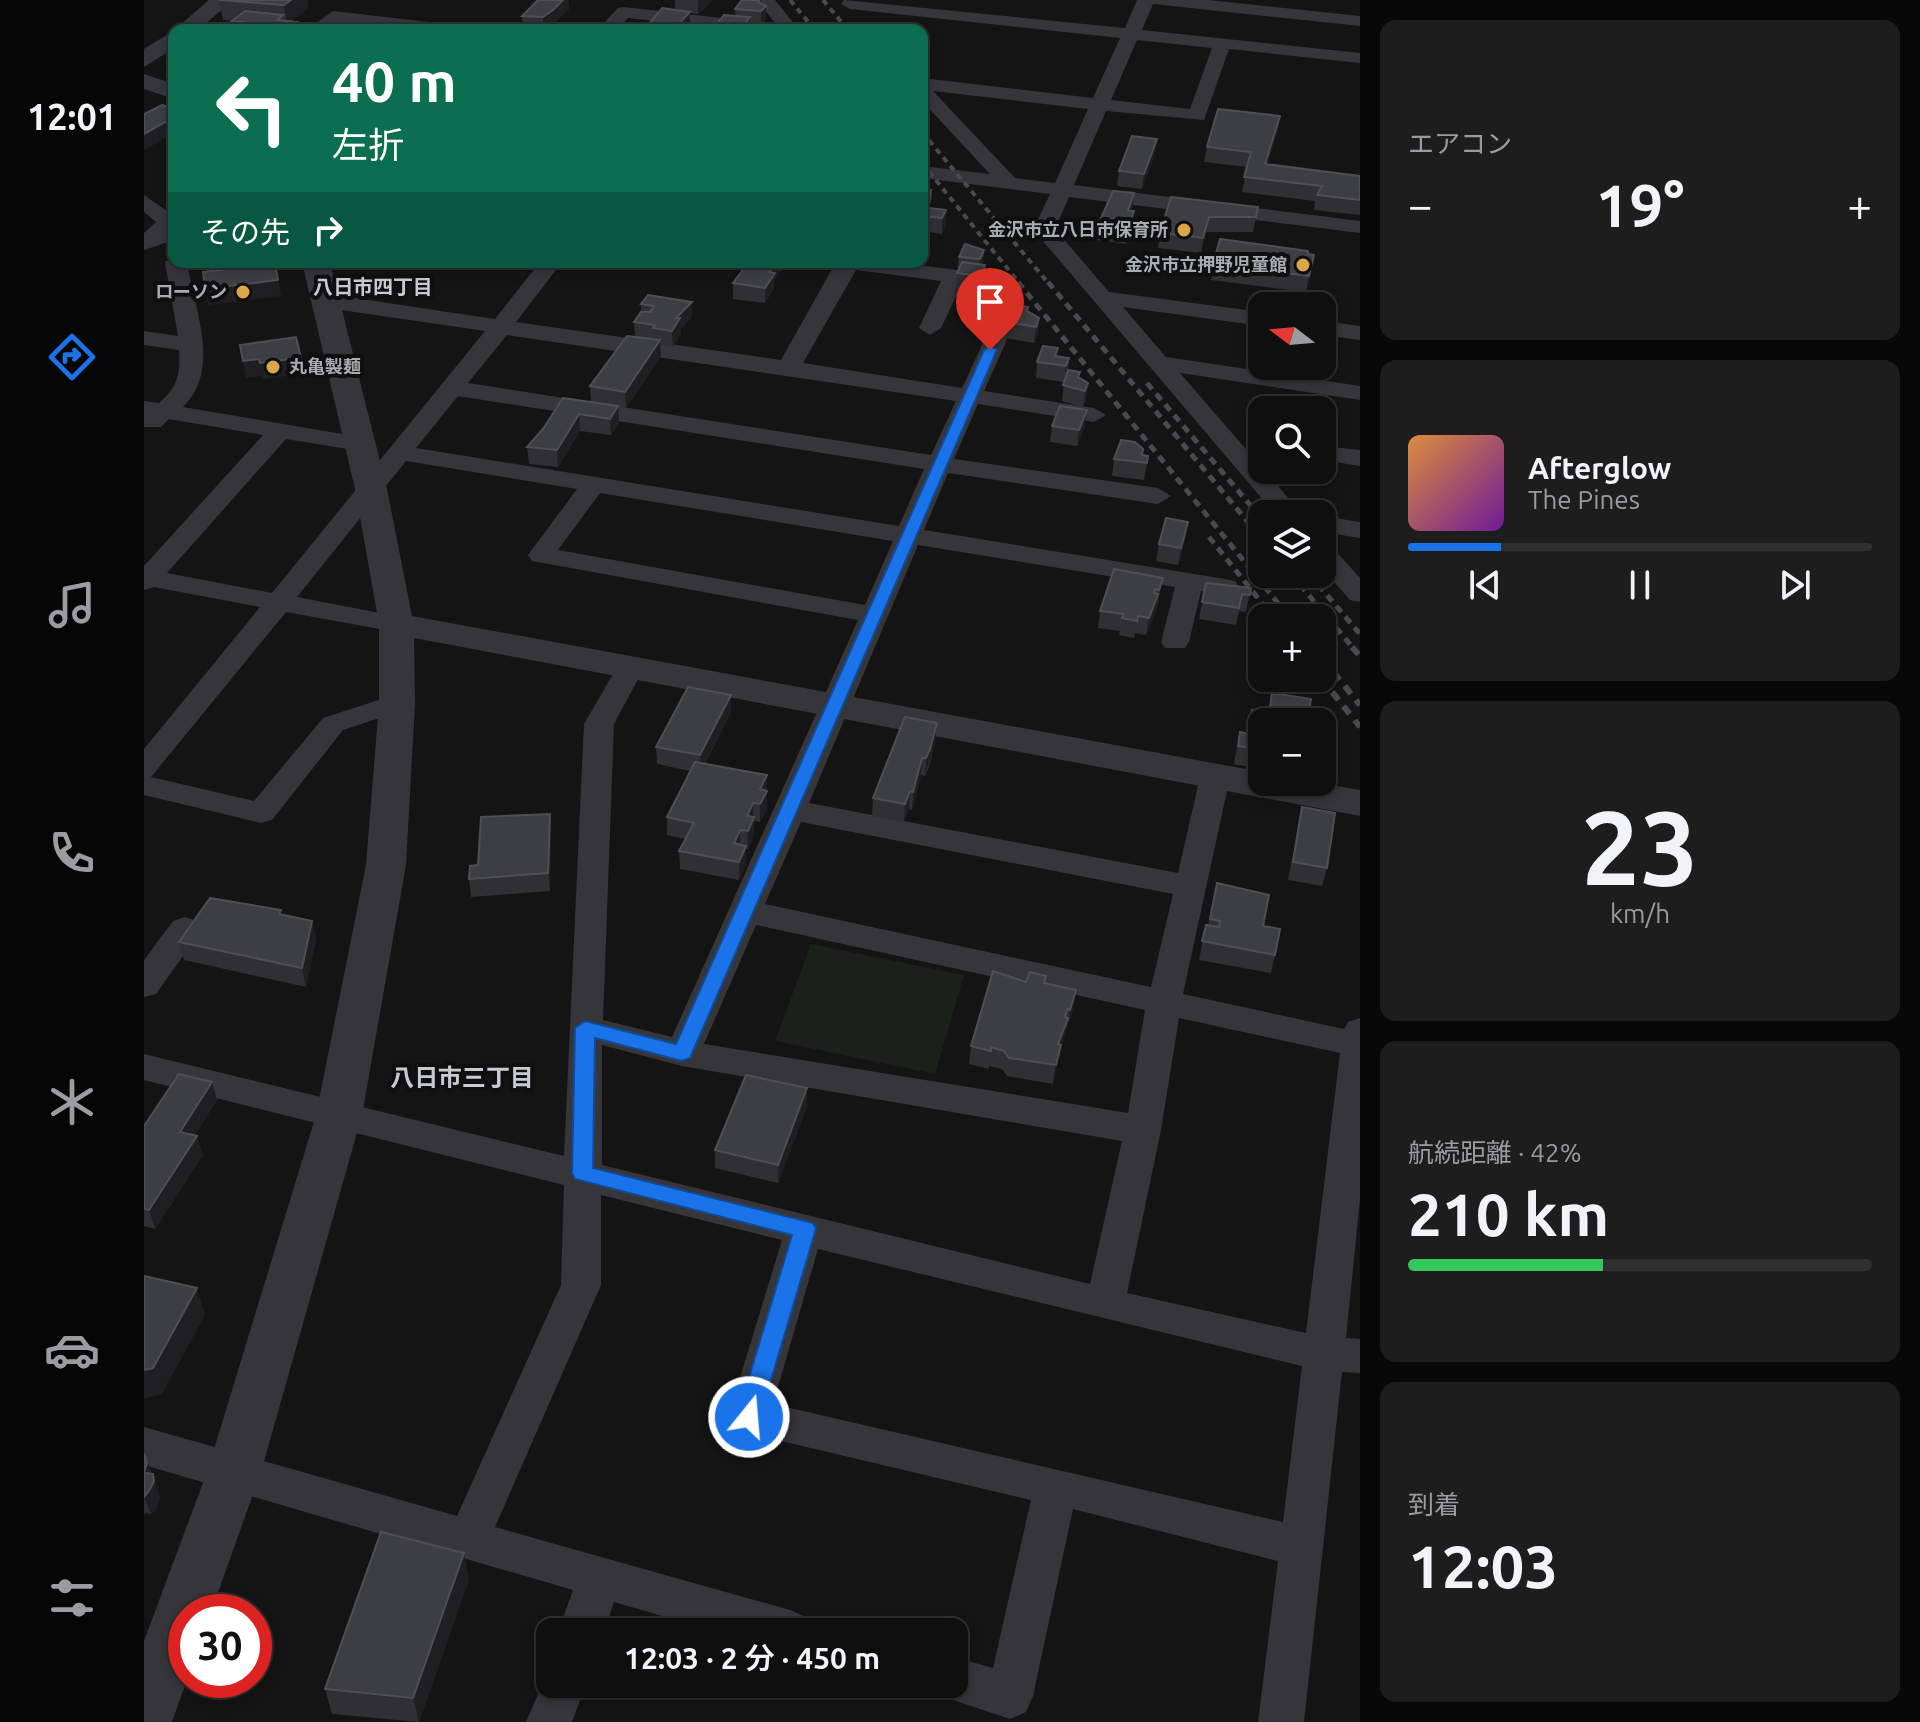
<!DOCTYPE html>
<html lang="ja">
<meta charset="utf-8">
<style>
body{margin:0;font-family:Ubuntu,"Noto Sans JP",sans-serif;background:#1d1d1e;color:#f1f3f6;height:100vh;display:flex;flex-direction:column;font-size:30px;white-space:nowrap}
*{box-sizing:border-box;margin:0}
p{font-size:26px;color:#9b9c9f}
.icon{flex:none;width:44px;height:44px;fill:none;stroke:currentColor;stroke-width:2;stroke-linecap:round;stroke-linejoin:round}
.map{position:relative;flex:1;overflow:hidden}
.sheet{display:flex;flex-direction:column;gap:20px;padding:20px;background:#080809;width:560px}
.sheet>*{flex:none}
.banner{position:absolute;left:24px;top:24px;width:760px;height:244px;border-radius:16px;box-shadow:0 4px 12px #0003,0 0 0 2px #2f2f30;background:#0b6e4f;color:#fff;overflow:hidden}
.needle{width:52px;rotate:286deg}
.buttons{position:absolute;left:1104px;top:292px;display:grid;gap:16px}
.buttons a{display:grid;place-items:center;width:88px;height:88px;border-radius:16px;background:#0f0f10;box-shadow:0 4px 12px #0003,0 0 0 2px #2f2f30;font-size:40px}
.speed{position:absolute;left:24px;top:1594px;display:flex;gap:16px;font-size:40px;font-weight:700;text-align:center}
.speed>*{display:grid;place-content:center;width:104px;height:104px;border-radius:50%;background:#0f0f10;box-shadow:0 4px 12px #0003,0 0 0 2px #2f2f30;line-height:1}
.speed .limit{border:12px solid #d22;background:#fff;color:#111}
.pin{position:absolute;display:grid;place-items:center;width:68px;height:68px;color:#fff;margin:-82px -34px;border-radius:50% 50% 50% 0;rotate:-45deg;box-shadow:0 0 8px #0007}
.pin .icon{rotate:45deg}
.me{position:absolute;width:88px;margin:-44px;rotate:17deg;stroke-linejoin:round;filter:drop-shadow(0 0 6px #0008)}
.turn{display:flex;align-items:center;gap:28px;height:168px;padding:0 32px;font-size:36px}
.turn .icon{width:104px;height:104px;stroke-width:2.5}
.turn b{display:block;font-size:56px;line-height:68px}
.then{display:flex;align-items:center;height:76px;padding:0 32px;background:#0003;gap:16px;font-size:30px}
.big{font-size:60px;font-weight:600;line-height:1.1}
.sheet .widget{flex:1;display:flex;flex-direction:column;justify-content:center;gap:12px;min-width:0;padding:0 28px;border-radius:16px;background:#1d1d1e}
.sheet .dial{align-items:center;gap:0}
.dial b{font-size:104px;line-height:1}
.song{display:flex;align-items:center;gap:24px}
.cover{width:96px;height:96px;border-radius:12px;background:linear-gradient(135deg,hsl(30 70% 55%),hsl(280 70% 35%))}
.played{height:8px;border-radius:4px;background:linear-gradient(90deg,#1a73e8 20%,#2f2f30 20%)}
.keys{display:flex;justify-content:space-around;direction:ltr}
.heat{display:flex;justify-content:space-between;align-items:center;font-size:44px;direction:ltr}
.charge{height:12px;border-radius:6px;background:linear-gradient(90deg,#34c759 42%,#2f2f30 0)}
.trip{position:absolute;left:392px;top:1618px;width:432px;height:80px;border-radius:16px;background:#0f0f10;box-shadow:0 4px 12px #0003,0 0 0 2px #2f2f30;font-weight:600;line-height:80px;text-align:center}
main{display:flex;flex:1;min-height:0}
.tabs{display:flex;flex-direction:column;width:144px;justify-content:space-around;align-items:center;background:#060606;color:#9b9c9f}
.tabs .icon{width:56px;height:56px}
.tabs .selected{color:#1a73e8}
.tabs b{font-size:36px;color:#f1f3f6}
.map>svg:first-child{display:block}
</style>
<main>
<nav class="tabs">
<b>12:01</b>
<svg class="icon selected" aria-label="directions" viewBox="0 0 24 24"><path d="M12 3l9 9-9 9-9-9zM9 14v-3h6M13 9l2 2-2 2"/></svg>
<svg class="icon" aria-label="music" viewBox="0 0 24 24"><path d="M9 18V5l10-2v13"/><circle cx="6" cy="18" r="3"/><circle cx="16" cy="16" r="3"/></svg>
<svg class="icon" aria-label="phone" viewBox="0 0 24 24"><path d="M5 4h4l2 5-3 2q2 4 5 5l2-3 5 2v4C11 20 4 13 5 4z"/></svg>
<svg class="icon" aria-label="climate" viewBox="0 0 24 24"><path d="M12 3v18M4 7l16 10M4 17L20 7"/></svg>
<svg class="icon" aria-label="car" viewBox="0 0 24 24"><path d="M5 17H2v-5l4-1 3-4h7l3 4 3 1v5h-3M9 17h6M6 11h13"/><circle cx="7" cy="17" r="2"/><circle cx="17" cy="17" r="2"/></svg>
<svg class="icon" aria-label="filters" viewBox="0 0 24 24"><path d="M4 7h16M4 17h16"/><circle cx="9" cy="7" r="2"/><circle cx="15" cy="17" r="2"/></svg>
</nav>
<div class="map">
<svg width="1216" height="1722" viewBox="0 0 1216 1722">
<rect width="100%" height="100%" fill="#141415"/>
<path fill="#1b201b" d="M667,944L820,975L791,1074L631,1041Z"/>
<g fill="none" stroke-linecap="round" stroke-linejoin="round">
<g fill="#36363a" fill-rule="evenodd">
<path d="M613,0H631L655,30H590L484,18L472,30H453L474,8L480,7L632,24Z"/>
<path d="M700,0L981,28L993,0H1064L1216,16V26L1009,4L998,30L1216,53V63L1085,49L1060,120L962,111L930,185L1216,221V233L925,197L911,229L965,292L1118,312V326L979,307L1022,357L1216,386V400L1036,373L1158,514H1131L893,234L889,230L906,194L778,178V166L846,174L778,101V78L949,98L976,38L706,9L697,4ZM993,40L1068,48L1046,109L967,100ZM789,91L944,109L911,183L871,178Z"/>
<path d="M189,11L311,25L320,30H265L193,22L183,30H163Z"/>
<path d="M0,195L30,216V228L18,227L0,212Z"/>
<path d="M30,256V262H43C50,309 78,369 39,407L216,437L228,444L216,451L142,439L23,573L128,593L341,331L183,308L172,301L175,296L183,294L351,319L396,262H418L372,322L637,360L692,262H753L856,276L859,281L848,288L818,284L797,328L786,335L775,328L797,281L712,270L659,363L818,388L857,304L868,297L876,299L879,304L840,391L950,408L962,415L950,422L834,404L810,459L1014,488L1027,496L1014,504L804,473L780,530L1081,579L1091,581L1095,587L1091,593L1081,595L1057,591L1045,642L1041,648H1021L1017,642L1031,587L774,545L665,803L1034,873L1056,777L1060,770L1071,767L1082,770L1086,777L1039,994L1200,1029L1204,1022L1216,1018V1199L1202,1338L1216,1339V1373L1198,1372L1160,1722H1114L1134,1561L929,1509L889,1696L882,1712L866,1719L794,1695L789,1684H810V1657L849,1668L887,1500L590,1430L584,1417L638,1240L457,1195V1285L351,1527L646,1610L662,1617L669,1632H573L470,1602L460,1632H414L429,1590L0,1465V1427L313,1516L417,1285L420,1185L0,1080V1054L420,1156L440,724L476,662H496L500,668L470,724L459,1020L528,1037L714,620L388,561L384,555L433,489L262,461L153,597L262,618L266,624L262,630L252,632L142,612L7,777L110,801L179,718L253,694L263,697L268,703L263,709L199,730L128,820L117,823L0,795V749L116,607L10,587L0,590V566L119,435L25,419L17,427H0V401L15,403C33,388 37,374 35,350L0,345V331L34,336L21,262ZM363,335L812,401L787,455L324,383ZM314,396L780,469L755,526L272,448ZM456,493L749,541L721,605L414,550ZM657,822L1029,894L1007,987L621,904ZM612,925L1001,1010L984,1113L560,1044ZM1035,1018L1196,1053L1162,1333L983,1293L1017,1130ZM458,1045L538,1066L978,1141L946,1284L458,1165ZM674,1249L1158,1366L1139,1522L629,1404Z"/>
<path d="M1178,321L1216,326V340L1178,335Z"/>
<path d="M1178,446L1216,450V466L1178,460Z"/>
<path d="M1178,516L1216,522V538L1178,532Z"/>
<path d="M1178,544L1187,546L1216,578V602L1206,600L1178,568Z"/>
<path d="M41,917L53,921L58,929L12,994L0,997V960L29,921Z"/>
<path d="M406,1667V1684H442L428,1722H382Z"/>
</g>
<g fill="#36363a" fill-rule="evenodd">
<path d="M65,0H89L54,30H30V48L0,67V49L29,31Z"/>
<path d="M0,74L30,84V99L0,89Z"/>
<path d="M30,212V236L24,242L0,250V233L21,214Z"/>
<path d="M158,262H186L243,489L268,616L1118,772V782H1170L1216,790V816L270,638L271,703L262,865L218,1115L117,1472L67,1612H42L43,1680L29,1719L28,1722H0V1641L63,1472L172,1115L222,865L235,703V624L211,489Z"/>
</g>
<g stroke="#494a4f" stroke-width="4" stroke-dasharray="6 5" stroke-linecap="butt">
<path d="M646,0L671,30"/>
<path d="M679,0L704,30"/>
<path d="M778,132L905,284"/>
<path d="M778,163L876,284"/>
</g>
<g stroke="#494a4f" stroke-width="5" stroke-dasharray="8 6" stroke-linecap="butt">
<path d="M874,282L1146,618"/>
<path d="M904,282L1118,539"/>
<path d="M1003,383L1118,519"/>
<path d="M1065,537L1130,618"/>
<path d="M1147,574L1210,649"/>
<path d="M1165,574L1216,634"/>
</g>
<g stroke="#494a4f" stroke-width="6" stroke-dasharray="10 8" stroke-linecap="butt">
<path d="M1208,647L1216,656"/>
<path d="M1178,658L1216,705"/>
<path d="M1177,678L1216,727"/>
</g>
</g>
<g fill="#303033">
<path d="M75,0H163L164,8L148,21L153,22L154,30H86L89,29L88,21L79,20Z"/>
<path d="M394,0H424L425,9L410,23L401,30H379L378,16Z"/>
<path d="M531,0H569L554,14L546,13V25L534,9H531Z"/>
<path d="M598,0H617L622,20L617,25L606,24V30L591,16V9Z"/>
<path d="M1134,130L1123,165L1216,176V215L1170,210L1171,201L1098,192L1103,167L1060,162L1063,147Z"/>
<path d="M1011,153L998,189L973,186L975,171Z"/>
<path d="M778,189L788,195L787,203H786L785,208L802,210V225L798,234L778,231Z"/>
<path d="M990,193L988,211V227L982,244L952,240L954,225Z"/>
<path d="M1027,197L1114,207L1109,232H1062L1057,253L1014,248L1016,233Z"/>
<path d="M840,250L839,265H841V269L851,271L849,293L846,301L811,296L815,257Z"/>
<path d="M1164,254L1170,255L1162,292L1067,280L1069,264Z"/>
<path d="M604,262H644L630,280V288L621,303L589,299V283L604,264Z"/>
<path d="M548,302V317L536,330L537,334L529,347L517,345V356L482,408L474,407L475,423L467,435L436,431L414,467L385,464L383,447L447,402L446,386L491,337L490,322L497,312V304Z"/>
<path d="M884,311L895,318L894,334L890,343L861,338L863,322Z"/>
<path d="M914,348L913,356L925,358L924,371L944,383L942,399L939,407L918,401L920,382L892,378L893,362Z"/>
<path d="M908,426H941L933,446L906,442Z"/>
<path d="M999,455L1004,456L1000,480L968,476L970,459Z"/>
<path d="M1041,539L1034,565L1012,561L1015,544Z"/>
<path d="M1019,578L1012,611L1002,635L991,633L990,638L975,635L976,631L954,628L956,611Z"/>
<path d="M1062,583L1107,588L1102,612L1095,611L1092,625L1055,619Z"/>
<path d="M1128,693L1167,699L1163,722H1118V769L1090,764L1096,732L1103,734L1108,710L1124,713Z"/>
<path d="M587,712L561,764L623,775V809L616,822L610,821V835L604,849H602V864L595,880L536,869L535,851L541,839L523,835V817L546,771L513,764L512,747Z"/>
<path d="M793,723L791,741L785,767L781,776L777,775L768,810L765,809L760,822L728,816L729,798Z"/>
<path d="M1158,807L1183,868L1178,886L1144,880Z"/>
<path d="M406,814L407,832L406,891L327,897L325,879L334,865Z"/>
<path d="M1073,883L1119,926L1131,955L1127,973L1055,960L1062,925H1064Z"/>
<path d="M138,914L168,921L172,939L162,987L40,960L35,942Z"/>
<path d="M902,976L901,983L932,990L929,1008L916,1048L909,1084L863,1076L858,1069L845,1066V1069L825,1064L827,1046L882,982Z"/>
<path d="M68,1082L73,1100L50,1136L59,1155L11,1229L0,1226V1126Z"/>
<path d="M663,1088V1106L634,1183L571,1168V1150Z"/>
<path d="M0,1452L16,1498L12,1509L7,1514L1,1513L0,1515Z"/>
<path d="M325,1579L275,1722L188,1714L181,1689Z"/>
</g>
<g fill="#1f1f21">
<path d="M147,0H163L164,8L143,25L140,5Z"/>
<path d="M419,0H424L425,9L410,23L399,30V17Z"/>
<path d="M554,0H569L554,14Z"/>
<path d="M622,6V20L617,25V11Z"/>
<path d="M546,12V25L542,30H529Z"/>
<path d="M606,17V30H596Z"/>
<path d="M153,22L154,30H146V28Z"/>
<path d="M1136,116L1134,130L1119,179L1121,164Z"/>
<path d="M30,117V133L0,150V134Z"/>
<path d="M1013,139L1011,153L998,189L1000,174Z"/>
<path d="M990,193L988,208L982,226L984,211Z"/>
<path d="M802,210V225L798,234V218Z"/>
<path d="M990,211L988,227L982,244L984,229Z"/>
<path d="M1065,217L1062,232L1057,253L1059,238Z"/>
<path d="M840,250L839,266L835,275L836,259Z"/>
<path d="M633,262H644L630,280V288L621,303V288L625,272Z"/>
<path d="M851,271L849,293L846,301L848,278Z"/>
<path d="M134,280L137,296L64,305L61,289Z"/>
<path d="M548,302V317L536,330L537,334L529,347L528,331L532,318Z"/>
<path d="M895,318L894,334L890,343L892,327Z"/>
<path d="M516,340L517,356L482,408L481,392Z"/>
<path d="M157,358L159,374L119,379L118,376L102,378L99,361Z"/>
<path d="M925,358L923,374L920,382L922,366Z"/>
<path d="M944,383L942,399L939,407L941,391Z"/>
<path d="M474,406L475,423L467,435L466,419Z"/>
<path d="M943,410L941,426L933,446L935,430Z"/>
<path d="M435,414L436,431L414,467L413,450Z"/>
<path d="M1044,522L1041,539L1034,565L1037,548Z"/>
<path d="M1014,594L1012,611L1002,635L1005,618Z"/>
<path d="M587,695V712L556,773V755Z"/>
<path d="M793,723L791,741L781,776L782,758Z"/>
<path d="M778,758L777,775L768,810L769,792Z"/>
<path d="M623,775V809L616,822V789Z"/>
<path d="M766,791L765,809L760,822L761,804Z"/>
<path d="M609,803L610,835L604,849L603,816Z"/>
<path d="M406,814L407,832L406,891L404,873Z"/>
<path d="M596,830V848L590,843Z"/>
<path d="M602,846V864L595,880V862Z"/>
<path d="M168,921L172,939L162,987L158,968Z"/>
<path d="M932,990L929,1008L924,1029L926,1010Z"/>
<path d="M923,1009L920,1029L924,1018L921,1036L916,1048L909,1084L914,1044Z"/>
<path d="M68,1082L73,1100L41,1150L36,1132Z"/>
<path d="M663,1088V1106L634,1183V1165Z"/>
<path d="M53,1136L59,1155L11,1229L5,1210Z"/>
<path d="M53,1288L61,1315L18,1394L0,1399V1370Z"/>
<path d="M0,1452L16,1498L12,1509L7,1514L0,1497Z"/>
<path d="M320,1553L325,1579L275,1722L269,1698Z"/>
</g>
<g fill="#3d3e41" stroke="#4e4f53" stroke-width="2">
<path d="M75,0H147L140,5Z"/>
<path d="M394,0H419L409,10L399,17L378,16Z"/>
<path d="M598,0H615L614,2L622,6L617,11L591,9Z"/>
<path d="M518,8L546,12L529,30H500Z"/>
<path d="M101,11L139,15L133,20L153,22L146,28L88,21Z"/>
<path d="M580,15L606,17L596,30H568Z"/>
<path d="M100,25L112,30H86Z"/>
<path d="M18,105L30,109V117L0,134V114Z"/>
<path d="M1074,109L1136,116L1121,164L1216,176V200L1173,195L1178,186L1100,177L1107,152L1063,147Z"/>
<path d="M988,136L1013,139L1000,174L975,171Z"/>
<path d="M778,189L787,190L785,203L778,202Z"/>
<path d="M969,191L990,193L984,211H990L984,229L954,225Z"/>
<path d="M1027,197L1114,207L1112,217H1065L1059,238L1016,233Z"/>
<path d="M778,207L802,210L798,218L778,216Z"/>
<path d="M1076,239L1164,251V254L1170,255L1165,276L1069,264Z"/>
<path d="M821,244L840,250L836,259L815,257Z"/>
<path d="M605,262H633L625,272L631,273L621,288L589,283Z"/>
<path d="M818,262L841,265L840,269L851,271L848,278L813,273Z"/>
<path d="M131,264L134,280L61,289L59,272Z"/>
<path d="M504,295L548,302L532,318H536L528,331L509,328L511,325L490,322L497,312H506L510,306L497,304Z"/>
<path d="M870,305L884,307L883,311L895,318L892,327L863,322Z"/>
<path d="M483,336L516,340L481,392L446,386Z"/>
<path d="M152,337L157,358L116,363L115,359L99,361L96,345Z"/>
<path d="M899,346L914,348L911,356L925,358L922,366L893,362Z"/>
<path d="M924,370L936,372L934,377L944,383L941,391L919,385Z"/>
<path d="M419,398L474,406L466,419L435,414L413,450L383,447L399,429Z"/>
<path d="M916,406L943,410L935,430L908,426Z"/>
<path d="M977,440L991,442L999,449L998,455L1004,456L1003,463L970,459Z"/>
<path d="M1022,518L1044,522L1037,548L1015,544Z"/>
<path d="M970,569L1019,578L1015,590L1011,589L1010,593L1014,594L1005,618L994,616L993,621L978,618L980,614L956,611Z"/>
<path d="M1062,583L1107,588L1106,595L1098,594L1095,608L1058,602Z"/>
<path d="M544,687L587,695L556,755L512,747Z"/>
<path d="M1128,693L1167,699L1164,715L1126,708Z"/>
<path d="M1108,710L1151,717L1150,722H1118V728L1105,726Z"/>
<path d="M761,717L793,723L786,749L782,758H778L769,792L766,791L761,804L729,798Z"/>
<path d="M1107,728L1118,730V750L1094,746L1096,732L1106,734Z"/>
<path d="M551,762L623,775L616,789L623,791L616,804L609,803L603,816L610,817L604,831L596,830L590,843L602,846L595,862L535,851L550,823L523,817Z"/>
<path d="M1158,807L1191,813L1183,868L1149,862Z"/>
<path d="M406,814L404,873L325,879L326,866L334,865L337,817Z"/>
<path d="M1073,883L1125,895L1119,926L1136,929L1131,955L1058,941L1062,925L1075,927L1076,921L1066,919Z"/>
<path d="M66,898L137,910L135,914L168,921L158,968L35,942Z"/>
<path d="M849,971L882,982L886,972L902,976L900,983L932,990L926,1010L923,1009L921,1017L924,1018L914,1044L917,1045L912,1065L865,1058L860,1051L847,1047V1051L827,1046Z"/>
<path d="M35,1074L68,1082L36,1132L53,1136L5,1210L0,1209V1126Z"/>
<path d="M602,1075L663,1088L634,1165L571,1150Z"/>
<path d="M0,1276L53,1288L9,1368L0,1370Z"/>
<path d="M0,1453L3,1463L0,1473L9,1474L10,1481L5,1491L0,1497Z"/>
<path d="M237,1532L320,1553L269,1698L181,1689Z"/>
</g>
<path fill="#1a73e8" stroke="#114b97" stroke-width="2" d="M846,346L853,350L546,1058L538,1061L451,1038L449,1168L669,1223L672,1229L616,1417L613,1424L605,1427L596,1424L593,1417L648,1235L431,1179L428,1173L431,1028L441,1021L532,1044L840,350Z"/>
<g fill="#daa648" stroke="#0f0f10" stroke-width="3">
<circle cx="1040" cy="230" r="8"/>
<circle cx="1159" cy="265" r="8"/>
<circle cx="99" cy="292" r="8"/>
<circle cx="129" cy="367" r="8"/>
</g>
<g text-anchor="middle" stroke-width="8" stroke-linejoin="round" paint-order="stroke">
<g font-size="18" font-weight="bold" fill="#a8acb4" stroke="#0f0f10" text-anchor="end">
<text x="1024" y="236">金沢市立八日市保育所</text>
<text x="1143" y="271">金沢市立押野児童館</text>
<text x="83" y="298">ローソン</text>
<text x="145" y="373" text-anchor="start">丸亀製麺</text>
</g>
<g font-size="20" font-weight="bold" fill="#c8cad1" stroke="#0f0f10">
<text x="229" y="294">八日市四丁目</text>
</g>
<g font-size="24" font-weight="bold" fill="#c8cad1" stroke="#0f0f10">
<text x="318" y="1086">八日市三丁目</text>
</g>
</g>
</svg>
<div class="buttons">
<a><svg class="needle" viewBox="-14 -14 28 28"><path d="M0-13l5 13h-10z" fill="#e53935"/><path d="M0 13l5-13h-10z" fill="#9b9c9f"/></svg></a>
<a><svg class="icon" aria-label="search" viewBox="0 0 24 24"><circle cx="10" cy="10" r="6"/><path d="M15 15l6 6"/></svg></a>
<a><svg class="icon" aria-label="layers" viewBox="0 0 24 24"><path d="M12 4l9 5-9 5-9-5zM3 14l9 5 9-5"/></svg></a>
<a>+</a>
<a>−</a>
</div>
<div class="speed"><div class="limit">30</div></div>
<div class="pin" style="left:846px;top:350px;background:#d93025"><svg class="icon" aria-label="arrive" viewBox="0 0 24 24"><path d="M6 21V4h12l-3 4 3 4H6"/></svg></div>
<svg class="me" style="left:605px;top:1417px" viewBox="-20 -20 40 40"><circle r="17" fill="#1a73e8" stroke="#fff" stroke-width="3"/><path d="M0-11L8 9 0 5-8 9z" fill="#fff"/></svg>
<div class="trip">12:03 · 2 分 · 450 m</div>
<div class="banner">
<div class="turn"><svg class="icon" aria-label="left" viewBox="0 0 24 24"><path d="M17 20v-9H6M10 6l-5 5 5 5"/></svg><div><b>40 m</b>左折</div></div>
<div class="then">その先<svg class="icon" aria-label="right" viewBox="0 0 24 24"><path d="M7 20v-9h11M14 6l5 5-5 5"/></svg></div>
</div>
</div>
<section class="sheet">
<div class="widget"><p>エアコン</p>
<div class="heat"><a>−</a><b class="big">19°</b><a>+</a></div>
</div>
<div class="widget">
<div class="song"><i class="cover"></i><div><b>Afterglow</b><p>The Pines</p></div></div>
<div class="played"></div>
<div class="keys"><svg class="icon" aria-label="previous" viewBox="0 0 24 24"><path d="M18 5L8 12l10 7zM5 5v14"/></svg><svg class="icon" aria-label="pause" viewBox="0 0 24 24"><path d="M8 5v14M16 5v14"/></svg><svg class="icon" aria-label="next" viewBox="0 0 24 24"><path d="M6 5l10 7-10 7zM19 5v14"/></svg></div>
</div>
<div class="widget dial"><b>23</b><p>km/h</p></div>
<div class="widget"><p>航続距離 · 42%</p><b class="big">210 km</b><div class="charge"></div></div>
<div class="widget"><p>到着</p><b class="big">12:03</b></div>
</section>
</main>
